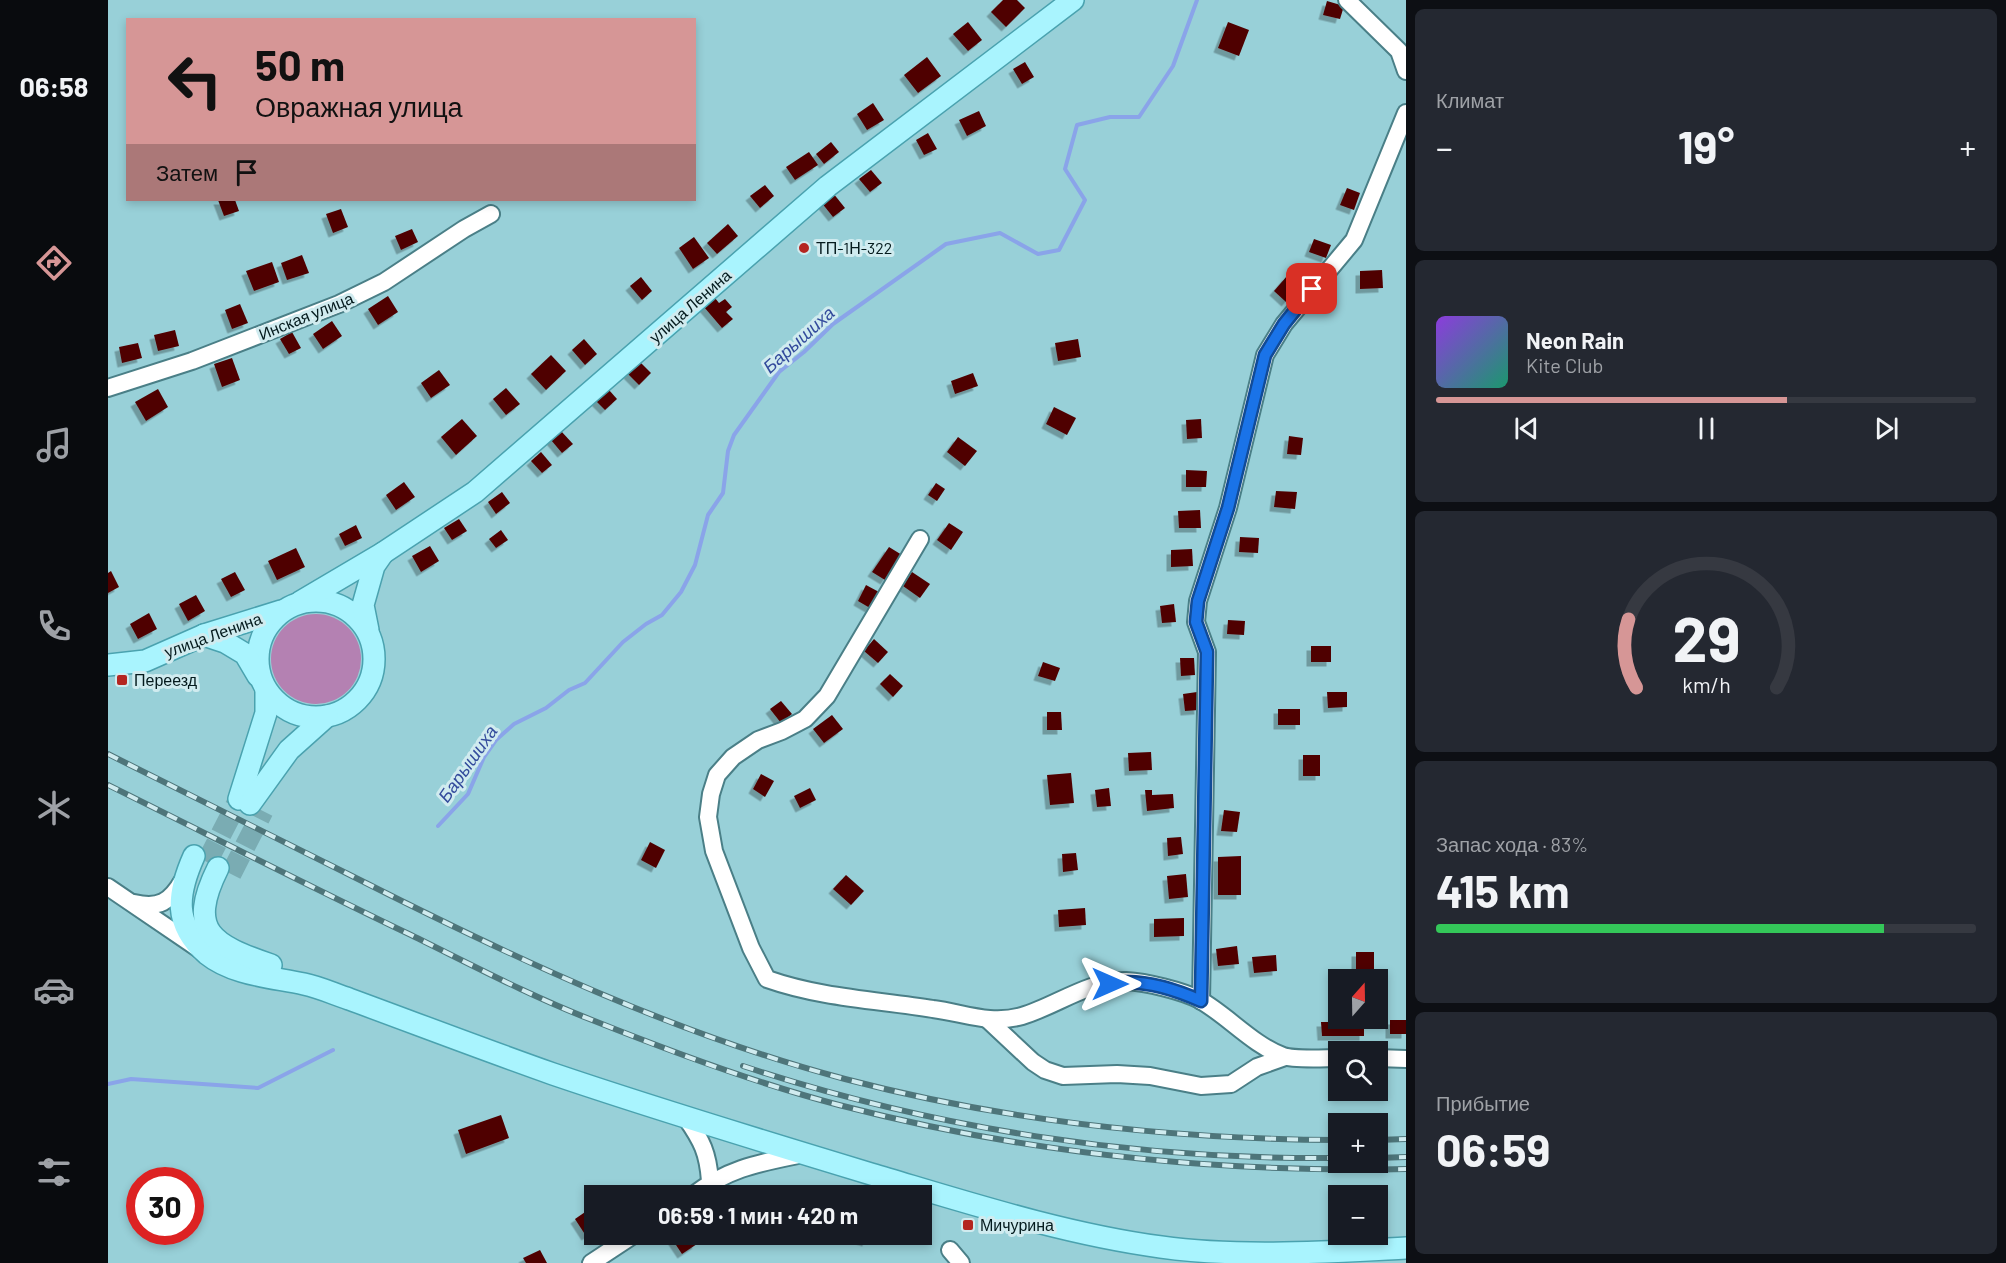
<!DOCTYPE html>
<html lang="ru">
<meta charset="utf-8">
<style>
body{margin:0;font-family:Barlow,sans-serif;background:#242831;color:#f1f3f6;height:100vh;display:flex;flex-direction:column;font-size:22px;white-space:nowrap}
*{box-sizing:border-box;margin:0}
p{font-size:20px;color:#9ea1a6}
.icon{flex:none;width:33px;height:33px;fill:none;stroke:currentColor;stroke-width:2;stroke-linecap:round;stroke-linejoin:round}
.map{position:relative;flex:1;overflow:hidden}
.details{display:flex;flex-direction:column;gap:9px;padding:9px;background:#0d0f14;width:600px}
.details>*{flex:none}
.hud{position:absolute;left:18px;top:18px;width:570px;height:183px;border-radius:0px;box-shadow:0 3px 9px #0003;background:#d69696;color:#111;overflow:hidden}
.needle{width:39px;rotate:20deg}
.buttons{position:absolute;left:1220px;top:969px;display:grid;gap:12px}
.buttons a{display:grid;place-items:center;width:60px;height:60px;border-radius:0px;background:#171b24;box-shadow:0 3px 9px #0003;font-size:30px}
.speed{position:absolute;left:18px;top:1167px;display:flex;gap:12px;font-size:30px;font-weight:700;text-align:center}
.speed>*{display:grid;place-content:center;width:78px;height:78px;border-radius:50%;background:#171b24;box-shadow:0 3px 9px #0003;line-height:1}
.speed .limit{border:9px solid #d22;background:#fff;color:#111}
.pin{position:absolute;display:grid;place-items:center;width:51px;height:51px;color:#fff;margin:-26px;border-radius:12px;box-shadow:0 3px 9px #0006}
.me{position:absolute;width:66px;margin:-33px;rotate:90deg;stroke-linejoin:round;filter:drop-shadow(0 0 4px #0008)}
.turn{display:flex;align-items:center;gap:21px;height:126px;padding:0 30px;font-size:27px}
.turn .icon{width:78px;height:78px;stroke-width:2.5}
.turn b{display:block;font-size:42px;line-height:51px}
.then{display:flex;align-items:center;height:57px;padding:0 30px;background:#0003;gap:12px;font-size:22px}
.big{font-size:45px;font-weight:700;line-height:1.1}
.details .tile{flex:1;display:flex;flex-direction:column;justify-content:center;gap:9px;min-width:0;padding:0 21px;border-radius:9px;background:#242831}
.details .dial{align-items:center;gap:0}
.dial svg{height:156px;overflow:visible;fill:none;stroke:#363941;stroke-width:7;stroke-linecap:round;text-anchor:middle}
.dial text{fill:#f1f3f6;stroke:none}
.song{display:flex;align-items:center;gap:18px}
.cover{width:72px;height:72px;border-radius:9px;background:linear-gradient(135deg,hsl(270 70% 55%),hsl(160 70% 35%))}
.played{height:6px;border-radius:3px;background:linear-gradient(90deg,#d69696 65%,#363941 65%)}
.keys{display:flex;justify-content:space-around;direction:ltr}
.heat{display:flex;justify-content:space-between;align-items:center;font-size:33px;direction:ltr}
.charge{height:9px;border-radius:4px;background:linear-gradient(90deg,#34c759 83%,#363941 0)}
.trip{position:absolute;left:476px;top:1185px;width:348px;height:60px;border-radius:0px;background:#171b24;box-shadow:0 3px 9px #0003;font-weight:700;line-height:60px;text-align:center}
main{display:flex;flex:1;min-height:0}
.tab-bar{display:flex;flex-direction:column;width:108px;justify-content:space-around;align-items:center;background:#090b0e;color:#9ea1a6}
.tab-bar .icon{width:42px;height:42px}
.tab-bar .selected{color:#d69696}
.tab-bar b{font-size:27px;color:#f1f3f6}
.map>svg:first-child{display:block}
</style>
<main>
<nav class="tab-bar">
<b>06:58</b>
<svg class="icon selected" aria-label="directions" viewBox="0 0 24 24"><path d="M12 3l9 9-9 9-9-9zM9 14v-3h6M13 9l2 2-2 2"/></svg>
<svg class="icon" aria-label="music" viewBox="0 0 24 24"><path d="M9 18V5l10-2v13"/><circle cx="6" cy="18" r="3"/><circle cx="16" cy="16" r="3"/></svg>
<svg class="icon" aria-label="phone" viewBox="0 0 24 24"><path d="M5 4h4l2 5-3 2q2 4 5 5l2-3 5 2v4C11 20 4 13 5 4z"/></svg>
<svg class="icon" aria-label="climate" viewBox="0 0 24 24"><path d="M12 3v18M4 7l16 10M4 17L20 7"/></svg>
<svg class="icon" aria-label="car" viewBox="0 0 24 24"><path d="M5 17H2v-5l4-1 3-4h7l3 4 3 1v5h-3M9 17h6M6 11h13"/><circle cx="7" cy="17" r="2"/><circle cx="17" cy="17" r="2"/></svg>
<svg class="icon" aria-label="filters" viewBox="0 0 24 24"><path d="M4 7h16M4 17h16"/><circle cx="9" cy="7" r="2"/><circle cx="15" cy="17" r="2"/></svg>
</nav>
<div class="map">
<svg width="1298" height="1263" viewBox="0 0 1298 1263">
<defs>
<filter id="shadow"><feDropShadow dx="-4.5" dy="4.5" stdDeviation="0" flood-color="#0004"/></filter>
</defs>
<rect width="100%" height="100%" fill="#98d0d8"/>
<circle fill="#b481b2" cx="208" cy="659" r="45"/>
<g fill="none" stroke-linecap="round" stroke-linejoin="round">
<g stroke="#8aa4e9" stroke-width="4">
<path d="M330,826L360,794L376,757L388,740L406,724L438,708L461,690L477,683L515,642L538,624L554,615L573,592L587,565L600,515L615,493L620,451L626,435L671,372L696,352L725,324L838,244L892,233L930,254L951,250L977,200L957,169L969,125L1002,117H1031L1065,66L1089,0"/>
<path d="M0,1084L23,1079L150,1088L225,1050"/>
</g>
</g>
<g fill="#4f0605" filter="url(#shadow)">
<path d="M895,0H909L917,8L898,27L883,12Z"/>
<path d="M1219,1L1236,6L1232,19L1215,15Z"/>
<path d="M860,22L874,40L860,51L845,34Z"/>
<path d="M1120,22L1141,30L1131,56L1110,48Z"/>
<path d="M819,57L833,76L810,93L796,75Z"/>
<path d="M917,62L926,77L914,84L905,69Z"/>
<path d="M765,103L776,120L759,130L749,114Z"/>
<path d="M871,111L878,126L859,136L851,120Z"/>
<path d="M820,133L829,149L816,155L808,140Z"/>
<path d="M723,142L731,152L716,164L708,154Z"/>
<path d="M701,152L710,165L687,180L678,167Z"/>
<path d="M763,170L774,183L762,192L751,179Z"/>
<path d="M657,185L666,196L652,208L642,196Z"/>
<path d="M1239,188L1252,193L1246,210L1232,205Z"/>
<path d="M725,193L737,208L725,217L713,202Z"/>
<path d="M110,200H127L131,211L116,216Z"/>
<path d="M233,209L240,227L225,233L218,214Z"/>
<path d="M620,224L630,236L609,254L599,243Z"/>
<path d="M304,229L310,242L293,250L287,236Z"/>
<path d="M586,237L601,258L585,269L571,248Z"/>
<path d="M1206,239L1223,245L1218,258L1201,252Z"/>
<path d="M194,255L201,273L179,280L173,263Z"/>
<path d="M164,262L171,282L146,291L138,271Z"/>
<path d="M1274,270L1275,288L1252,289V271Z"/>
<path d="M1179,276L1191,287L1178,302L1166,291Z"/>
<path d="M533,277L544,291L534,300L522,286Z"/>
<path d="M280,296L290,312L270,325L260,309Z"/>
<path d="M607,298L611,303L617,299L624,307L618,312L625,319L614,328L596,307Z"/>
<path d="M132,304L140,323L124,329L117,310Z"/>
<path d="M224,321L234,336L215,349L205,334Z"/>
<path d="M67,330L71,346L50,351L46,335Z"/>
<path d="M184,332L193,348L181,354L172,339Z"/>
<path d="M476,339L489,354L477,365L464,350Z"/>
<path d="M970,339L973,357L950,361L947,343Z"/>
<path d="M30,343L34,358L14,363L11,347Z"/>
<path d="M443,355L458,371L438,390L423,374Z"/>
<path d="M124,358L132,380L114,387L106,364Z"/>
<path d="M532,362L543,373L531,385L520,374Z"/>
<path d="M331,370L342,385L323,398L313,383Z"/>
<path d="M865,373L870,386L847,394L843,381Z"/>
<path d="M398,388L412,404L398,415L385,399Z"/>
<path d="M50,389L60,407L38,421L27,402Z"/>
<path d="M501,390L509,399L497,410L488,401Z"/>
<path d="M946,407L968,418L959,435L938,424Z"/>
<path d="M354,419L369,436L348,455L333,437Z"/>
<path d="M1093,419L1094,438L1079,439L1078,420Z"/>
<path d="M453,431L465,444L454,453L443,440Z"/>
<path d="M1181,436L1195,438L1193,455L1179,454Z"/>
<path d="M850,437L869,451L857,466L839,452Z"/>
<path d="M433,452L444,465L434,473L423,461Z"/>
<path d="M1078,470L1099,471L1098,487H1078Z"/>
<path d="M296,482L307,497L288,510L278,495Z"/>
<path d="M828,483L837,489L829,501L820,495Z"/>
<path d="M1168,491L1189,492L1187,509L1166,507Z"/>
<path d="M394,492L402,503L388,514L380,502Z"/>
<path d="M1092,510L1093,528H1071L1070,511Z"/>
<path d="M351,519L359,531L344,540L336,528Z"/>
<path d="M841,523L855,532L843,550L829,540Z"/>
<path d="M248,525L254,538L237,546L231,534Z"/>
<path d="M393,530L400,540L388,548L381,539Z"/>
<path d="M1132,537L1151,538L1150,553L1131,552Z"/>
<path d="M322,546L331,561L313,572L304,556Z"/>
<path d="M781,547L794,555L777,580L764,572Z"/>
<path d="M188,548L197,567L169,580L160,561Z"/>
<path d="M1084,549L1085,566L1063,567V550Z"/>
<path d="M3,571L11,587L0,593V573Z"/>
<path d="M127,572L137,590L123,597L113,579Z"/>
<path d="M804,572L822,584L812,598L795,586Z"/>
<path d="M758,585L771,592L762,608L750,601Z"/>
<path d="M88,595L97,611L80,621L71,604Z"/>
<path d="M1066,604L1068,622L1054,623L1052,606Z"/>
<path d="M41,613L49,629L30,639L22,624Z"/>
<path d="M1120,620L1137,621L1136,635L1119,634Z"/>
<path d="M766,639L780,652L770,663L756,651Z"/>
<rect x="1203" y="646" width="20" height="16"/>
<path d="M1072,658H1086L1087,675L1073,676Z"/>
<path d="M935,662L952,668L947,681L930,676Z"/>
<path d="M782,674L795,686L785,697L772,684Z"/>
<path d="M1089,692L1091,710L1077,711L1075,694Z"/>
<path d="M1219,692H1239V707L1220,708Z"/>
<path d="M673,701L684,714L673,723L662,709Z"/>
<rect x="1170" y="709" width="22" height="16"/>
<path d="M939,712H953L954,730H939Z"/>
<path d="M724,715L735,729L716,743L705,729Z"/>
<path d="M1043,752L1044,770L1021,771L1020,753Z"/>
<rect x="1195" y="755" width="17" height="21"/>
<path d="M963,773L966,803L942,805L939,775Z"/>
<path d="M653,774L666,781L657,797L645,789Z"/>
<path d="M702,788L708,800L692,808L686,796Z"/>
<path d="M1001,788L1003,806L989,807L987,790Z"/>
<path d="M1037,790H1044V795L1065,794L1066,808L1039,811Z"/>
<path d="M1116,810L1132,812L1129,832L1113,831Z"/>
<path d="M1073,837L1075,854L1060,856L1059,838Z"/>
<path d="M542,842L557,850L548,868L533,860Z"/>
<path d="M968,853L970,870L955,872L954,854Z"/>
<path d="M1133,856V895H1110V857Z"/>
<path d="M1078,874L1080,897L1061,899L1059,876Z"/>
<path d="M738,875L756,891L743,905L725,889Z"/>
<path d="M977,908L978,925L951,927L950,910Z"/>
<path d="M1076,918V936L1046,937V919Z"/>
<path d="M1129,946L1131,964L1110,966L1108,949Z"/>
<rect x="1248" y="952" width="18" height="22"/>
<path d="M1168,955L1169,971L1146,973L1144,957Z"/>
<rect x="1282" y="1020" width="16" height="14"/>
<path d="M1213,1022H1256V1036H1214Z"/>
<path d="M393,1115L401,1138L358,1154L350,1130Z"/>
<path d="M480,1210L486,1219V1231L478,1236L467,1219Z"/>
<path d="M570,1234H582L589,1244L574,1254L564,1239Z"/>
<path d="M733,1234H760L759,1242Z"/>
<path d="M432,1250L439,1263H418L415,1258Z"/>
</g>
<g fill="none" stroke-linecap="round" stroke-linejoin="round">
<g stroke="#7aacb3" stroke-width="21" stroke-dasharray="21 10" stroke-linecap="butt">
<path d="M99,862L131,799"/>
<path d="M123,874L155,811"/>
</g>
<defs>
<g id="minor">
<path d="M1239,0L1291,51L1298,71"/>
<path d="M0,388L84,361L231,304L276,282L356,229L383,214"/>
<path d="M812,539L719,696L697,719L674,731L650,740L625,757L609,775L603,794L600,817L606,851L643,948L659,979C713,998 769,1000 825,1009C856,1013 882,1025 914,1016C948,1006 981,980 1018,981C1038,982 1075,991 1092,1000C1120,1016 1145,1045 1175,1056C1186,1060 1217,1058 1230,1058"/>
<path d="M0,887L91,949"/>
<path d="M26,903C51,909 62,902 75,880"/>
<path d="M1093,1001L1099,652L1088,622L1090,601L1120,508L1157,355L1176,324L1246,240L1298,113"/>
<path d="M880,1020L925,1062L937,1070L955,1076L1009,1074L1042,1076L1093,1086L1123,1084L1149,1067L1177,1057"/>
<path d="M1269,1058L1298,1059"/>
<path d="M578,1118C594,1141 600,1153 602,1181"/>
<path d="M584,1196C620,1168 651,1163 695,1154"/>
<path d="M842,1250L853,1263"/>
<path d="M483,1263L527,1234"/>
</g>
<g id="major">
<circle cx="208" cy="659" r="58"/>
<path d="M192,602L275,553L367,492L720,186L965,0"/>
<path d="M260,630L255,605L266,566L275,553"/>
<path d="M96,635L117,642L137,654L150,676"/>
<path d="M0,665L37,661L96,635L173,611"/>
<path d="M131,799L158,713V691"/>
<path d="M142,804L181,750L219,716"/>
<path d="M86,856C69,894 65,924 99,954C125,975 164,977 196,984C211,987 226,994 241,999C309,1024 377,1050 445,1074C551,1110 657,1142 763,1174C858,1202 956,1234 1053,1247C1131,1258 1220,1252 1298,1248"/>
<path d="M110,868C78,932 105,945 163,965"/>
</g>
</defs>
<use href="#minor" stroke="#4a7f87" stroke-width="20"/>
<use href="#major" stroke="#4aa2af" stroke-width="24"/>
<use href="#minor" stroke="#fff" stroke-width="16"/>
<use href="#major" stroke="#a9f4fe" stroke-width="21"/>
<defs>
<g id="rail">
<path d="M0,754C84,796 168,838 252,880C408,959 567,1034 737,1079C897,1121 1064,1139 1230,1140"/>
<path d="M0,785C101,835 201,886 303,935C362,964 422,996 484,1020C564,1052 647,1083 731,1105C916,1153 1108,1173 1298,1169"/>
<path d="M635,1066C826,1129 1029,1160 1230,1158"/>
<path d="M1269,1140L1298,1139"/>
<path d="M1269,1158L1298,1157"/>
</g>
</defs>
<use href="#rail" stroke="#4e757a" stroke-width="6"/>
<use href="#rail" stroke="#d0ebef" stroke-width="4" stroke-dasharray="11" stroke-linecap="butt"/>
</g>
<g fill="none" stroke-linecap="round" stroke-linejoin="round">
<defs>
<path id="route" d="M1002,984C1032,978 1066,989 1093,1001L1099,652L1088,622L1090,601L1120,508L1157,355L1176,324L1204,289"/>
</defs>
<use href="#route" stroke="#114b97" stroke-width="15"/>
<use href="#route" stroke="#1a73e8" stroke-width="10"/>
</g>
<g fill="#b42520" stroke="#d0ebef" stroke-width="2">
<circle cx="696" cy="248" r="6"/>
<rect x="8" y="674" width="12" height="12" rx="3"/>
<rect x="854" y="1219" width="12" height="12" rx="3"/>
</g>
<g text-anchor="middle" stroke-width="6" stroke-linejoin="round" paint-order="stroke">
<g font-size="16" fill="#041a1d" stroke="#d0ebef" text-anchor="start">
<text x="708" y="254">ТП-1Н-322</text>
<text x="26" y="686">Переезд</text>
<text x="872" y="1231">Мичурина</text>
</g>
<g font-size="16" fill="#041a1d" stroke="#d0ebef">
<text transform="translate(582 306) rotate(-41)" y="6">улица Ленина</text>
<text transform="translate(198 316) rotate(-22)" y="6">Инская улица</text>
<text transform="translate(105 635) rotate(-20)" y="6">улица Ленина</text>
</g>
<g font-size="18" font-style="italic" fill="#334b9c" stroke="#d0ebef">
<text transform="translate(691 340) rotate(-42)" y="6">Барышиха</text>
<text transform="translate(360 764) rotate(-55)" y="6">Барышиха</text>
</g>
</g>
</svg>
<div class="buttons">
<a><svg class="needle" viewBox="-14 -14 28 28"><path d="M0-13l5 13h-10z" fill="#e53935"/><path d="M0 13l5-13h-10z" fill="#9ea1a6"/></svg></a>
<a><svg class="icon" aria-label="search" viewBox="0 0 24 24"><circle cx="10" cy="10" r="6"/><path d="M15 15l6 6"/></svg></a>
<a>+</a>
<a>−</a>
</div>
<div class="speed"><div class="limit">30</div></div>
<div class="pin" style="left:1204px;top:289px;background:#d93025"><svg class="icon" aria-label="arrive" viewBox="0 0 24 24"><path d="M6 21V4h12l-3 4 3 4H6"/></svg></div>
<svg class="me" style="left:1002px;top:984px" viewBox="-20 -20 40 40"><path d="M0-17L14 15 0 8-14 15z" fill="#1a73e8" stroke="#fff" stroke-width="4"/></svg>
<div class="trip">06:59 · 1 мин · 420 m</div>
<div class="hud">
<div class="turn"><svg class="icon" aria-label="left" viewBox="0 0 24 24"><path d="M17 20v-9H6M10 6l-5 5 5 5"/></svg><div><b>50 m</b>Овражная улица</div></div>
<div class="then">Затем<svg class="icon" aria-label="arrive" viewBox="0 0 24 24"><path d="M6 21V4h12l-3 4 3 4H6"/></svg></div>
</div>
</div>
<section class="details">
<div class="tile"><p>Климат</p>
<div class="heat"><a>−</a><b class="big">19°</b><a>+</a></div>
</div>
<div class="tile">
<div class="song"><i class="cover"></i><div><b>Neon Rain</b><p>Kite Club</p></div></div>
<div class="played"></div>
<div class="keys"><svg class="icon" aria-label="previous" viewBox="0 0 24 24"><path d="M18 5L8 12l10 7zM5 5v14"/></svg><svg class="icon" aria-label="pause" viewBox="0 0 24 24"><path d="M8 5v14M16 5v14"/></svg><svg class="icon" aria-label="next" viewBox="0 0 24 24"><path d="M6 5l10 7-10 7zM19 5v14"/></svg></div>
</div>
<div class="tile dial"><svg viewBox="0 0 100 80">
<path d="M14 69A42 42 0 1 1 86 69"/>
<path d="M14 69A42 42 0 0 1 10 34" stroke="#d69696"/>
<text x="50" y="56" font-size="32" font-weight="700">29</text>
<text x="50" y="72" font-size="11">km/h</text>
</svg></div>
<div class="tile"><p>Запас хода · 83%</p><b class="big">415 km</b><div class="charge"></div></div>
<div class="tile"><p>Прибытие</p><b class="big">06:59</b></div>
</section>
</main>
